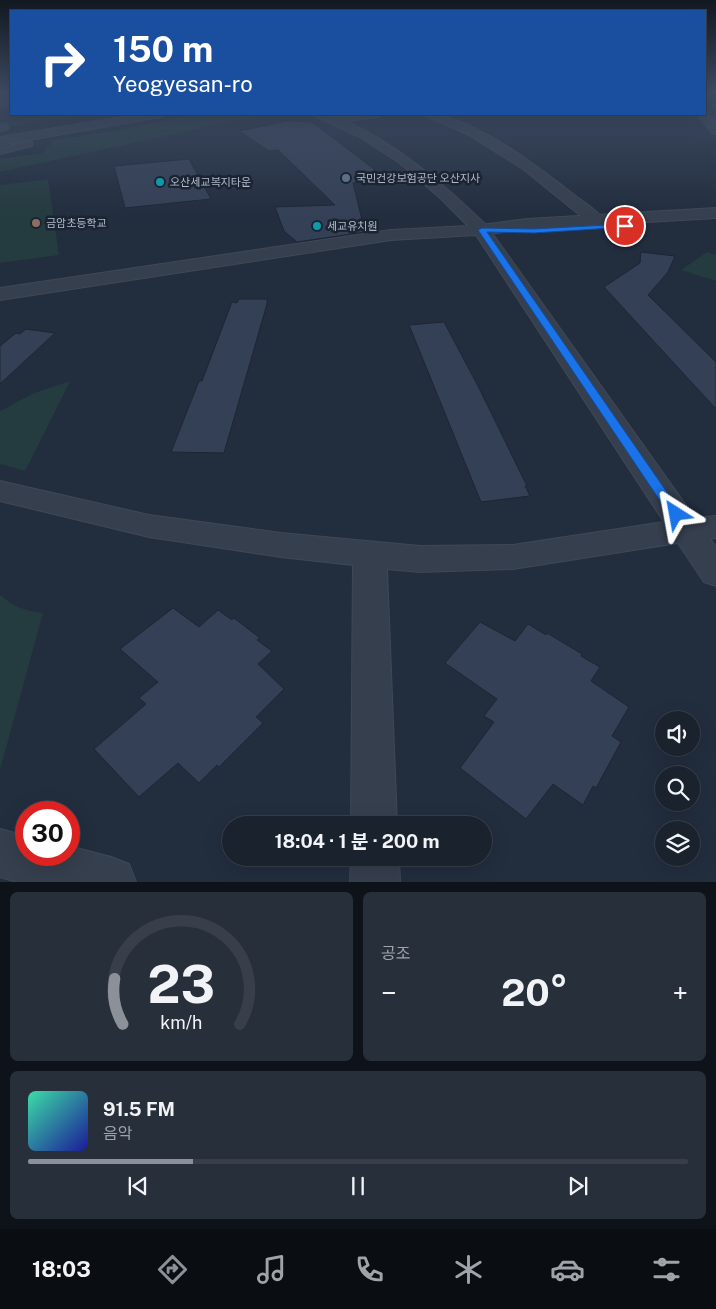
<!DOCTYPE html>
<html lang="ko">
<meta charset="utf-8">
<style>
body{margin:0;font-family:"Public Sans","Noto Sans KR",sans-serif;background:#272f3a;color:#f1f3f6;height:100vh;display:flex;flex-direction:column;font-size:19px;white-space:nowrap}
*{box-sizing:border-box;margin:0}
p{font-size:16px;color:#9fa4aa}
.icon{flex:none;width:28px;height:28px;fill:none;stroke:currentColor;stroke-width:2;stroke-linecap:round;stroke-linejoin:round}
.map{position:relative;height:882px;overflow:hidden}
.drawer{display:flex;flex-direction:column;gap:10px;padding:10px;background:#0e1319;flex:1}
.drawer>*{flex:none}
.guide{position:absolute;left:10px;top:10px;width:696px;height:105px;border-radius:0px;box-shadow:0 5px 20px #0002,0 0 0 1px #383f4a;background:#1a4fa0;color:#fff;overflow:hidden}
.tools{position:absolute;left:655px;top:711px;display:grid;gap:10px}
.tools a{display:grid;place-items:center;width:45px;height:45px;border-radius:50%;background:#1a222e;box-shadow:0 5px 20px #0002,0 0 0 1px #383f4a;font-size:25px}
.speed{position:absolute;left:15px;top:801px;display:flex;gap:10px;font-size:25px;font-weight:700;text-align:center}
.speed>*{display:grid;place-content:center;width:65px;height:65px;border-radius:50%;background:#1a222e;box-shadow:0 5px 20px #0002,0 0 0 1px #383f4a;line-height:1}
.speed .limit{border:8px solid #d22;background:#fff;color:#111}
.pin{position:absolute;display:grid;place-items:center;width:42px;height:42px;color:#fff;margin:-21px;border:2px solid #fff;border-radius:50%;box-shadow:0 1px 5px #0007}
.me{position:absolute;width:55px;margin:-28px;rotate:326deg;stroke-linejoin:round;filter:drop-shadow(0 0 4px #0008)}
.turn{display:flex;align-items:center;gap:18px;height:105px;padding:0 20px;font-size:22px}
.turn .icon{width:65px;height:65px;stroke-width:2.5}
.turn b{display:block;font-size:35px;line-height:42px}
.big{font-size:38px;font-weight:700;line-height:1.1}
.drawer .widget{flex:1;display:flex;flex-direction:column;justify-content:center;gap:8px;min-width:0;padding:0 18px;border-radius:8px;background:#272f3a}
.drawer .dial{align-items:center;gap:0}
.dial svg{height:130px;overflow:visible;fill:none;stroke:#383f4a;stroke-width:7;stroke-linecap:round;text-anchor:middle}
.dial text{fill:#f1f3f6;stroke:none}
.song{display:flex;align-items:center;gap:15px}
.cover{width:60px;height:60px;border-radius:8px;background:linear-gradient(135deg,hsl(160 70% 55%),hsl(240 70% 35%))}
.played{height:5px;border-radius:2px;background:linear-gradient(90deg,#8c9099 25%,#383f4a 25%)}
.keys{display:flex;justify-content:space-around;direction:ltr}
.heat{display:flex;justify-content:space-between;align-items:center;font-size:28px;direction:ltr}
.drawer .tiles{flex:1;display:grid;gap:10px;grid-template-columns:1fr 1fr}
.widget:last-child{grid-column:span 2}
.trip{position:absolute;left:222px;top:816px;width:270px;height:50px;border-radius:25px;background:#1a222e;box-shadow:0 5px 20px #0002,0 0 0 1px #383f4a;font-weight:700;line-height:50px;text-align:center}
.tabs{display:flex;height:80px;justify-content:space-around;align-items:center;background:#0a0e12;color:#9fa4aa}
.tabs .icon{width:35px;height:35px}
.tabs .active{color:#8c9099}
.tabs b{font-size:22px;color:#f1f3f6}
.map>svg:first-child{display:block}
</style>
<div class="map">
<svg width="716" height="882" viewBox="0 0 716 882">
<rect width="100%" height="100%" fill="#222d3e"/>
<g fill="#243b3f">
<path d="M59,114H89L0,128V123Z"/>
<path d="M197,114H265L0,172V159L42,153L55,140L119,130Z"/>
<path d="M48,179L59,255L0,263V185Z"/>
<path d="M707,252L716,255V281L681,270Z"/>
<path d="M70,381L25,471L0,464V411L34,393Z"/>
<path d="M0,595C13,606 25,611 43,613L0,770Z"/>
</g>
<g fill="#344055" stroke="#1d2635">
<path d="M287,121L310,122L319,127L387,179L353,183L365,232L297,242L284,231L275,207L335,205L278,150L269,151L239,131Z"/>
<path d="M189,159L211,199L125,208L114,166Z"/>
<path d="M641,252L675,256L668,272L648,295L716,362V409L604,287L640,263Z"/>
<path d="M239,299H267V304L224,453L171,452L199,381H202L232,302L237,303Z"/>
<path d="M444,322L478,386L527,486H525L530,496L481,502L409,325Z"/>
<path d="M26,329L55,333L0,384V346L16,333L20,334Z"/>
<path d="M173,608L199,627L218,610L232,620L234,618L260,638L257,640L272,651L258,664L284,689L256,717L263,723L219,767L217,765L199,783L178,763L139,797L94,749L146,704L139,698L158,682L120,649Z"/>
<path d="M480,622L515,641L528,624L546,635L547,633L582,654L581,656L600,667L591,681L629,707L612,736L621,742L596,788L593,786L583,805L553,784L526,819L460,768L494,722L484,716L497,699L445,663Z"/>
</g>
<g fill="none" stroke-linecap="round" stroke-linejoin="round">
<defs>
<g id="pedestrian">
<path d="M5,124L9,127L8,129L0,131V125Z"/>
<path d="M29,141L32,142V146L0,154V148Z"/>
</g>
<g id="minor">
<path d="M11,98V104L0,107V101Z"/>
<path d="M705,111L716,122V134L712,133L697,114H705Z"/>
<path d="M311,114H327L332,116L383,114L378,117L346,121C400,147 444,184 487,226L695,518L716,516V538L710,539L716,547V586L704,582L678,543L513,569L420,572L387,569L397,825H351L353,565L281,557L149,537L0,501V481L149,515L281,533L420,546L513,545L664,522L476,235L391,240L0,300V288L391,230L468,226L439,197L401,164L360,137Z"/>
<path d="M422,114C467,111 538,167 573,194C583,202 598,210 605,221L603,224H591L523,169L469,135Z"/>
<path d="M0,829L26,836V855H69V846L111,857L129,864L136,882H16L0,877Z"/>
<path d="M351,858H399L400,882H350Z"/>
</g>
<g id="tertiary">
<path d="M141,114H166L160,117L0,145V137Z"/>
<path d="M716,208V218L527,229L481,235L475,234L473,230L475,226L481,225L527,219Z"/>
</g>
</defs>
<use href="#pedestrian" stroke="#3f4857" stroke-width="2"/>
<use href="#minor" stroke="#3f4857" stroke-width="2"/>
<use href="#tertiary" stroke="#3f4857" stroke-width="2"/>
<use href="#pedestrian" fill="#363f4e" fill-rule="evenodd"/>
<use href="#minor" fill="#363f4e" fill-rule="evenodd"/>
<use href="#tertiary" fill="#363f4e" fill-rule="evenodd"/>
</g>
<linearGradient id="sky" x2="0" y2="1"><stop stop-color="#131922"/><stop offset="0.43" stop-color="#3e4c63"/><stop offset="1" stop-color="#3e4c63" stop-opacity="0"/></linearGradient>
<rect width="716" height="216" fill="url(#sky)"/>
<path fill="#1a73e8" stroke="#114b97" d="M625,224L629,226L628,227L534,233L487,232L680,511L682,514L680,517H671L478,230L482,228L534,229Z"/>
<circle fill="#5c6f8a" stroke="#1b2433" stroke-width="2" cx="346" cy="178" r="5"/>
<g fill="#0f9aa8" stroke="#1b2433" stroke-width="2">
<circle cx="160" cy="182" r="5"/>
<circle cx="317" cy="226" r="5"/>
</g>
<circle fill="#8d6e63" stroke="#1b2433" stroke-width="2" cx="36" cy="223" r="5"/>
<g text-anchor="middle" stroke-width="5" stroke-linejoin="round" paint-order="stroke">
<g font-size="11" fill="#b2bac9" stroke="#1b2433" text-anchor="start">
<text x="356" y="182">국민건강보험공단 오산지사</text>
<text x="170" y="186">오산세교복지타운</text>
<text x="46" y="227">금암초등학교</text>
<text x="327" y="230">세교유치원</text>
</g>
</g>
</svg>
<div class="tools">
<a><svg class="icon" aria-label="sound" viewBox="0 0 24 24"><path d="M4 9h4l5-4v14l-5-4H4zM17 9q2 3 0 6"/></svg></a>
<a><svg class="icon" aria-label="search" viewBox="0 0 24 24"><circle cx="10" cy="10" r="6"/><path d="M15 15l6 6"/></svg></a>
<a><svg class="icon" aria-label="layers" viewBox="0 0 24 24"><path d="M12 4l9 5-9 5-9-5zM3 14l9 5 9-5"/></svg></a>
</div>
<div class="speed"><div class="limit">30</div></div>
<div class="pin" style="left:625px;top:226px;background:#d93025"><svg class="icon" aria-label="arrive" viewBox="0 0 24 24"><path d="M6 21V4h12l-3 4 3 4H6"/></svg></div>
<svg class="me" style="left:676px;top:514px" viewBox="-20 -20 40 40"><path d="M0-17L14 15 0 8-14 15z" fill="#1a73e8" stroke="#fff" stroke-width="4"/></svg>
<div class="trip">18:04 · 1 분 · 200 m</div>
<div class="guide">
<div class="turn"><svg class="icon" aria-label="right" viewBox="0 0 24 24"><path d="M7 20v-9h11M14 6l5 5-5 5"/></svg><div><b>150 m</b>Yeogyesan-ro</div></div>
</div>
</div>
<section class="drawer">
<div class="tiles">
<div class="widget dial"><svg viewBox="0 0 100 80">
<path d="M14 69A42 42 0 1 1 86 69"/>
<path d="M14 69A42 42 0 0 1 9 41" stroke="#8c9099"/>
<text x="50" y="56" font-size="32" font-weight="700">23</text>
<text x="50" y="72" font-size="11">km/h</text>
</svg></div>
<div class="widget"><p>공조</p>
<div class="heat"><a>−</a><b class="big">20°</b><a>+</a></div>
</div>
<div class="widget">
<div class="song"><i class="cover"></i><div><b>91.5 FM</b><p>음악</p></div></div>
<div class="played"></div>
<div class="keys"><svg class="icon" aria-label="previous" viewBox="0 0 24 24"><path d="M18 5L8 12l10 7zM5 5v14"/></svg><svg class="icon" aria-label="pause" viewBox="0 0 24 24"><path d="M8 5v14M16 5v14"/></svg><svg class="icon" aria-label="next" viewBox="0 0 24 24"><path d="M6 5l10 7-10 7zM19 5v14"/></svg></div>
</div>
</div>
</section>
<nav class="tabs">
<b>18:03</b>
<svg class="icon active" aria-label="directions" viewBox="0 0 24 24"><path d="M12 3l9 9-9 9-9-9zM9 14v-3h6M13 9l2 2-2 2"/></svg>
<svg class="icon" aria-label="music" viewBox="0 0 24 24"><path d="M9 18V5l10-2v13"/><circle cx="6" cy="18" r="3"/><circle cx="16" cy="16" r="3"/></svg>
<svg class="icon" aria-label="phone" viewBox="0 0 24 24"><path d="M5 4h4l2 5-3 2q2 4 5 5l2-3 5 2v4C11 20 4 13 5 4z"/></svg>
<svg class="icon" aria-label="climate" viewBox="0 0 24 24"><path d="M12 3v18M4 7l16 10M4 17L20 7"/></svg>
<svg class="icon" aria-label="car" viewBox="0 0 24 24"><path d="M5 17H2v-5l4-1 3-4h7l3 4 3 1v5h-3M9 17h6M6 11h13"/><circle cx="7" cy="17" r="2"/><circle cx="17" cy="17" r="2"/></svg>
<svg class="icon" aria-label="filters" viewBox="0 0 24 24"><path d="M4 7h16M4 17h16"/><circle cx="9" cy="7" r="2"/><circle cx="15" cy="17" r="2"/></svg>
</nav>
